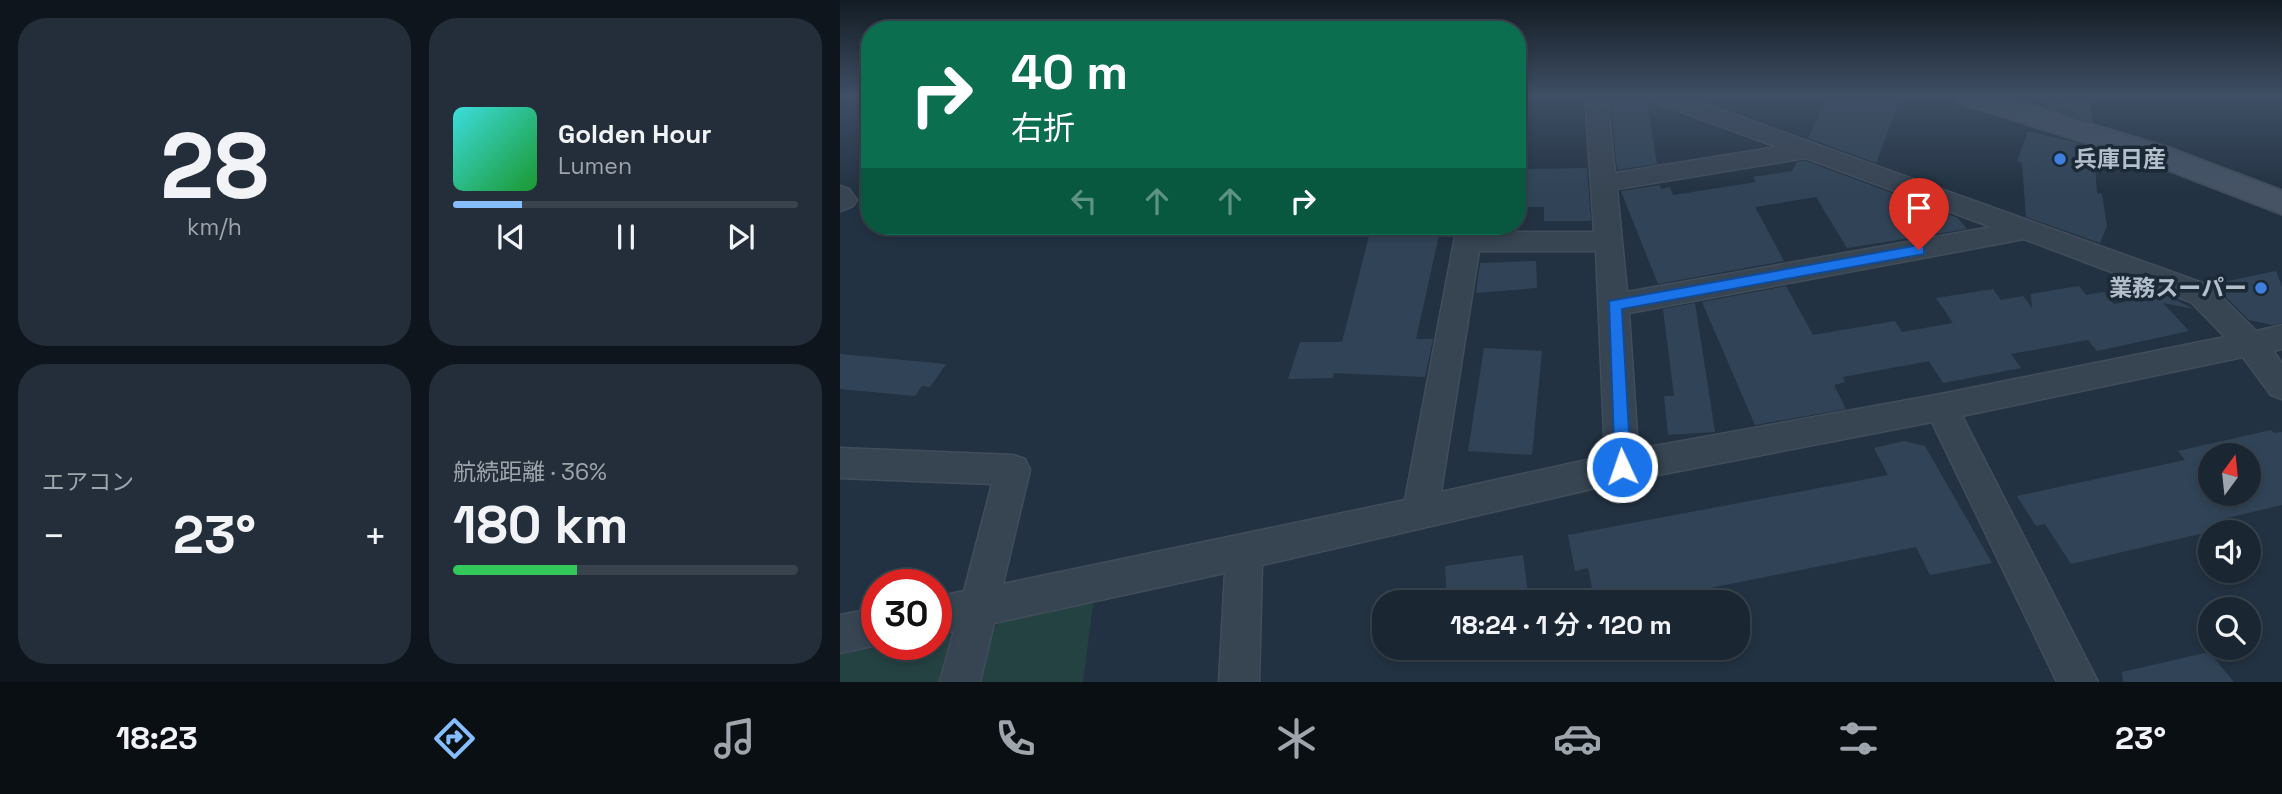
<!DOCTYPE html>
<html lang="ja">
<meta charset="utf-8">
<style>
body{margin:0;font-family:"Space Grotesk","Noto Sans JP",sans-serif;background:#232e3a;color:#f1f3f6;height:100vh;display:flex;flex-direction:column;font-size:26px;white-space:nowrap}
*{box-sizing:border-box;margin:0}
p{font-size:23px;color:#9fa5ac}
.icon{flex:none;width:38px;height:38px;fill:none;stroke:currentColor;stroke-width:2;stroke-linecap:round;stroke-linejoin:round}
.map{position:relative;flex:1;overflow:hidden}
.drawer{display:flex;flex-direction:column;gap:18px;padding:18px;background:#0e151c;width:840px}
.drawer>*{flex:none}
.banner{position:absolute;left:21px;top:21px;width:665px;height:214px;border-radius:28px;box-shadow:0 4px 10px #0003,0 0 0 2px #38434d;background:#0b6e4f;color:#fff;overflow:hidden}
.needle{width:46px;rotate:15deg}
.tools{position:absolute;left:1358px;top:443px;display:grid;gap:14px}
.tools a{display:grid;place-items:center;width:63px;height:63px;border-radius:50%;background:#1a2632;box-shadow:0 4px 10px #0003,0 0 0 2px #38434d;font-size:35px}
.speed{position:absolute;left:21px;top:569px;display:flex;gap:14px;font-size:35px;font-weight:700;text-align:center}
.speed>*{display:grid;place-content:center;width:91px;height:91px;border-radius:50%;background:#1a2632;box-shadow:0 4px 10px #0003,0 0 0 2px #38434d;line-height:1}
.speed .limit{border:10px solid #d22;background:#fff;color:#111}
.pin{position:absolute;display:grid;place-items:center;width:60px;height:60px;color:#fff;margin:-72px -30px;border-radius:50% 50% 50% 0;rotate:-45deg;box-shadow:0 0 7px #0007}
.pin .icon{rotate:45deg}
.me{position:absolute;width:77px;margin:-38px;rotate:357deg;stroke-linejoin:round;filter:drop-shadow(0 0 5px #0008)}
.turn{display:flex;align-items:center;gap:24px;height:147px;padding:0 35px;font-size:32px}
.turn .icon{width:91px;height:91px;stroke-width:2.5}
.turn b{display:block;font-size:49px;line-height:60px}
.lanes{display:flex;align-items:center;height:66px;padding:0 35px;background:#0003;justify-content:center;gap:35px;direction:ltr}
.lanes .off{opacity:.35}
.big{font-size:52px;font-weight:600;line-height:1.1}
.drawer .widget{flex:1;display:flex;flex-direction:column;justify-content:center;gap:10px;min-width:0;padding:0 24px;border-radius:28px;background:#232e3a}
.drawer .dial{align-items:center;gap:0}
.dial b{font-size:91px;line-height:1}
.song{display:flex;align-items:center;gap:21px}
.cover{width:84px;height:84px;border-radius:10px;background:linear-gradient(135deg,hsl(180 70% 55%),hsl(130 70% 35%))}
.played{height:7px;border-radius:4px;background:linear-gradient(90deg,#86bdff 20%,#38434d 20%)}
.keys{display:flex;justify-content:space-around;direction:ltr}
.heat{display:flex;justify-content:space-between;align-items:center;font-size:38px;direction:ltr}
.charge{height:10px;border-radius:5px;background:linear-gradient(90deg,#34c759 36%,#38434d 0)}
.drawer .tiles{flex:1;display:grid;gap:18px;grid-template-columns:repeat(2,1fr)}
.trip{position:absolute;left:532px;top:590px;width:378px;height:70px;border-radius:28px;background:#1a2632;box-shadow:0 4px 10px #0003,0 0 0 2px #38434d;font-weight:600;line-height:70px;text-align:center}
.menu{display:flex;height:112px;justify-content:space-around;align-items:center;background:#0a0f14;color:#9fa5ac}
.menu .icon{width:49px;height:49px}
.menu .current{color:#86bdff}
.menu b{font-size:32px;color:#f1f3f6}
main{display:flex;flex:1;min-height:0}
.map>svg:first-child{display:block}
</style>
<main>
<section class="drawer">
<div class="tiles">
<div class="widget dial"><b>28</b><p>km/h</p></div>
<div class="widget">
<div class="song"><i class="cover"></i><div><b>Golden Hour</b><p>Lumen</p></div></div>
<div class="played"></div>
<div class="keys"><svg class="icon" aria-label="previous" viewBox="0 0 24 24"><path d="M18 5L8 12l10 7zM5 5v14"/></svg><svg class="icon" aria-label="pause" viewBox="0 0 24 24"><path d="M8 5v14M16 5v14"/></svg><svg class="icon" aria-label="next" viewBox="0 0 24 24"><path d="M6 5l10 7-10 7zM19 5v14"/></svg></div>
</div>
<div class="widget"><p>エアコン</p>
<div class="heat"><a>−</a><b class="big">23°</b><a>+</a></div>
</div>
<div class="widget"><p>航続距離 · 36%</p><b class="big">180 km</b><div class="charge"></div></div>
</div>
</section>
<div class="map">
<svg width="1442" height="682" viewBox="0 0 1442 682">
<rect width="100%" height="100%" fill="#233242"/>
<g fill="#254243">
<path d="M254,596L243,682H138L150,633L166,615Z"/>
<path d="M102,630L116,639L103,682H0V649L37,644H96V631Z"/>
</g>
<g fill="#314457" fill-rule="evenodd">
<path d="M806,96L817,164L777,170L770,98Z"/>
<path d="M988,96H1061L1036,163L968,138Z"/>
<path d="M1204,96H1222L1224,113L1207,108Z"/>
<path d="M1188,131L1239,143L1245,165L1254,148L1257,193L1262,194L1267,226L1260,243L1186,217L1182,163L1177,161Z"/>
<path d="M966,161L1068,199L1077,211L1094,209L1118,218L1127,229L1007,248L976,197L915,207L944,261L818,284L781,191L820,185L821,189L830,187L833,195L916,182L913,177L952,171L957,162Z"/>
<path d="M747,168L751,221H704V207H677V169Z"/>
<path d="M530,232L599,235L576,339H593L585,377L494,373L493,378L448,379L460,342H502Z"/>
<path d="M696,261L697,288L636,293L640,263Z"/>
<path d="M1436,271L1442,287V323L1432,325L1409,320L1373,284Z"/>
<path d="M946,286L973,335L1055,321L1062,332L1113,323L1096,298L1153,289L1161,300L1183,296L1192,308L1191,294L1239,286L1246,295L1264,292L1274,304L1323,294L1354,309L1323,303L1349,331L1257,351L1248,340L1171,354L1181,368L1103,383L1089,361L1003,377L1005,382L994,385L1006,409L915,425L862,302Z"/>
<path d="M855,303L875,432L828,435L824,396H834L823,309Z"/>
<path d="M644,348L702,351L692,455L628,451Z"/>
<path d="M0,354L106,364L90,387L82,386L75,396L0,389Z"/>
<path d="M1431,430L1434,433L1442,432V505L1383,519L1390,527L1231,564L1205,524L1196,526L1177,496L1345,460L1338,451ZM1370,455H1409V494H1370Z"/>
<path d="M1064,441L1085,446L1152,563L1090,575L1076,547L800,602H755L748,568L735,571L728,535L1048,475L1034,448Z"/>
<path d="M683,555L689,602H607L605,566Z"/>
<path d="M1369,652L1394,682H1283L1282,672Z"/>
</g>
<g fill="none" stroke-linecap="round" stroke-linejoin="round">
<defs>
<g id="minor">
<path d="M745,96H767L775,173L937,147L812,101L809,96H842L1371,286L1416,331L1442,325V349L1433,351L1442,363V399L1431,395L1403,357L1122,416L1258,682H1217L1092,422L782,482L422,565L419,682H379L385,573L154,623L140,682H100L114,631L96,635V597L124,591L152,484L0,478V448L173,455L185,459L190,470L163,584L565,500L617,226H643L642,232H754ZM966,158L1151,227L787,292L777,189ZM1184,239L1351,302L1385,337L1101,394L798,449L789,313ZM639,251H756L765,456L601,492Z"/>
<path d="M1225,96H1247L1252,130L1248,135H1232L1228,130Z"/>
<path d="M0,186L9,189L17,200L13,206L0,211Z"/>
<path d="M37,608V644H42L0,653V615Z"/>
</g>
<path id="secondary" d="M1114,96H1159L1332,149L1442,191V214L1310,163L1118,102Z"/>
</defs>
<use href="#minor" stroke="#414d5b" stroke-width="3"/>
<use href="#secondary" stroke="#414d5b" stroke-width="4"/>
<use href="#minor" fill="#374452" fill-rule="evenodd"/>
<use href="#secondary" fill="#455365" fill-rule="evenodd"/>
</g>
<linearGradient id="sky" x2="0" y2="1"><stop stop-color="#131c24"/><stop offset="0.5" stop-color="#3f4f65"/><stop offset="1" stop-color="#3f4f65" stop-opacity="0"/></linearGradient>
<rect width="1442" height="192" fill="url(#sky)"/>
<path fill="#1a73e8" stroke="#114b97" stroke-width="2" d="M1079,245L1084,247V254L782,309L791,467L788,473H775L769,301Z"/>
<g fill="#3f7fe0" stroke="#1c2937" stroke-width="2.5">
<circle cx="1220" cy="159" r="7"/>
<circle cx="1421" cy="288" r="7"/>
</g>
<g text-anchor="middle" stroke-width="7" stroke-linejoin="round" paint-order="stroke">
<g font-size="23" font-weight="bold" fill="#b4bfcc" stroke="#1c2937" text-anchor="start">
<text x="1234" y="167">兵庫日産</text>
<text x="1407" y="296" text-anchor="end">業務スーパー</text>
</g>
</g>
</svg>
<div class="tools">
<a><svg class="needle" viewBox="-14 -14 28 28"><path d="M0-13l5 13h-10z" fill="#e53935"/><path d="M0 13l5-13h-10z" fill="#9fa5ac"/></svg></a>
<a><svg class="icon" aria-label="sound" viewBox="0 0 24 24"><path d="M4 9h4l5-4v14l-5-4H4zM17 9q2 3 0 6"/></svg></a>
<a><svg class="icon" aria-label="search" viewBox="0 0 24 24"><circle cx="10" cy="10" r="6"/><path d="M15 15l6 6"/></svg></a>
</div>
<div class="speed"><div class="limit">30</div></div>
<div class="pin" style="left:1079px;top:250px;background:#d93025"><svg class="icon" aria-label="arrive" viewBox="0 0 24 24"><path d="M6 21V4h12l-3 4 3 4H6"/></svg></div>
<svg class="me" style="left:782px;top:467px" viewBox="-20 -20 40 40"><circle r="17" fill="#1a73e8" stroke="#fff" stroke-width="3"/><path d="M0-11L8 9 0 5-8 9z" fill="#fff"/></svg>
<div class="trip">18:24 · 1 分 · 120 m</div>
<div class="banner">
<div class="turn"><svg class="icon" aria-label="right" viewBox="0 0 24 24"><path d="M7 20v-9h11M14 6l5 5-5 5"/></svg><div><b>40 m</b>右折</div></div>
<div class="lanes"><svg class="icon off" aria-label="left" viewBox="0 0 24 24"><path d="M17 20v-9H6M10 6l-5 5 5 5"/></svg><svg class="icon off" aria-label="ahead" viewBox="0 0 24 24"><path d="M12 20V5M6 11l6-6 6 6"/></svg><svg class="icon off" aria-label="ahead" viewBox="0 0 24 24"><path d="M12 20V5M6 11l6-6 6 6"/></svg><svg class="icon" aria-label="right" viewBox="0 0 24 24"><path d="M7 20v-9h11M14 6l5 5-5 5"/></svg></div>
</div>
</div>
</main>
<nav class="menu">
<b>18:23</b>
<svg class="icon current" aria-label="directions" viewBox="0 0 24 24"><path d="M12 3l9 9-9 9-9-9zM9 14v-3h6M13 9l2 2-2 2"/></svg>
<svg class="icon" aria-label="music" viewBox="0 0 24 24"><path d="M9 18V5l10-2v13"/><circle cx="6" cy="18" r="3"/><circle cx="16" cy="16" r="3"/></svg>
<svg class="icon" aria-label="phone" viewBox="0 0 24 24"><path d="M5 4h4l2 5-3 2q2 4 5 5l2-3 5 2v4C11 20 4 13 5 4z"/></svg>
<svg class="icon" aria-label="climate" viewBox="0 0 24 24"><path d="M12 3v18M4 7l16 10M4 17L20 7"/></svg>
<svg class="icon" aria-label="car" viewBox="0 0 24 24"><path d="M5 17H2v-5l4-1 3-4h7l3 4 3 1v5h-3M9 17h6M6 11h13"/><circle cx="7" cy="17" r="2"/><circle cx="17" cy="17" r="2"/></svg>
<svg class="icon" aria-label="filters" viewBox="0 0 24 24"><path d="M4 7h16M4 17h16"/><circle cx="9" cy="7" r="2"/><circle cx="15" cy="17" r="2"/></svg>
<b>23°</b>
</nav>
